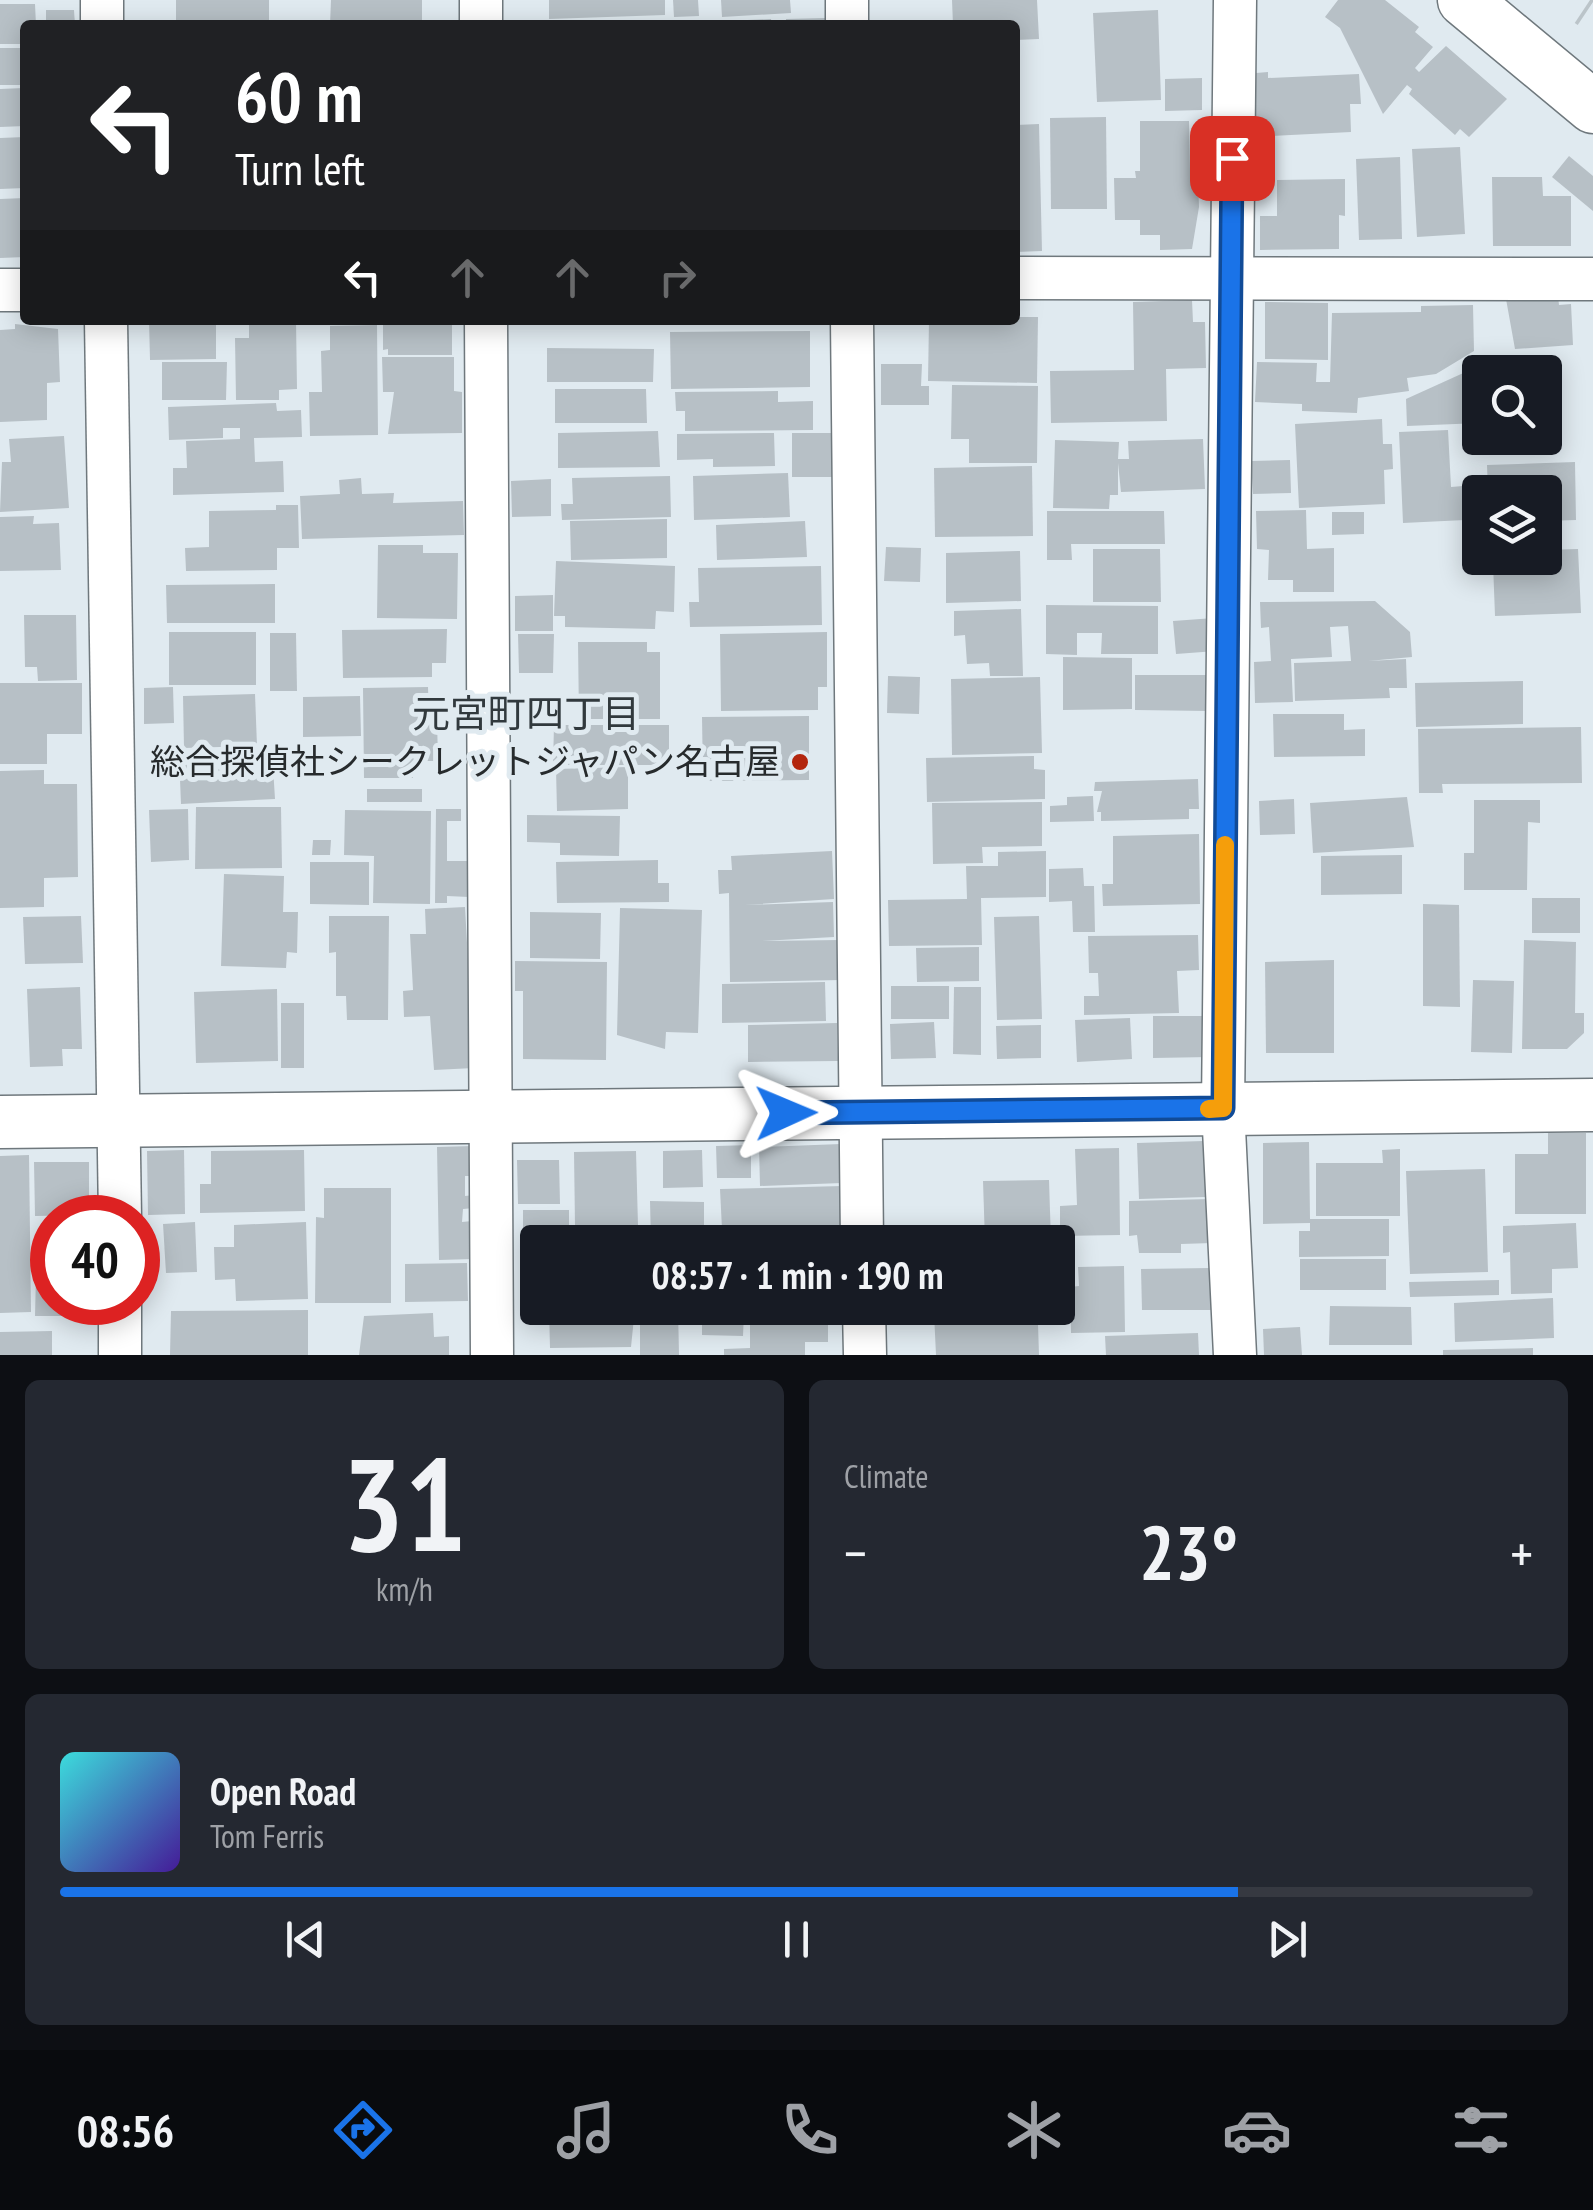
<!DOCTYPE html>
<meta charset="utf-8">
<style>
body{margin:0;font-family:"PT Sans Narrow","Noto Sans JP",sans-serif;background:#242831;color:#f1f3f6;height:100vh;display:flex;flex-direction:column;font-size:38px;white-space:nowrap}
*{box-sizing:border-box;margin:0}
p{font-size:32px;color:#9ea1a6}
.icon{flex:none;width:55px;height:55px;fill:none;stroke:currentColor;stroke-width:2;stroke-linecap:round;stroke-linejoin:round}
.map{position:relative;height:1355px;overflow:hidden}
.drawer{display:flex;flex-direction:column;gap:25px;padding:25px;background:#0d0f14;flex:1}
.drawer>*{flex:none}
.top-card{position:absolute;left:20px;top:20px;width:1000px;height:305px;border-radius:10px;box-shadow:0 5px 25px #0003;background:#202124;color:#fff;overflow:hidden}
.fabs{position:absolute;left:1462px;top:355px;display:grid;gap:20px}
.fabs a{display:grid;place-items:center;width:100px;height:100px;border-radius:10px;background:#171b24;box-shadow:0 5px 25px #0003;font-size:50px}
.speed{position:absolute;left:30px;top:1195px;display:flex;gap:20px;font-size:50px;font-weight:700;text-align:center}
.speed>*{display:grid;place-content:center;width:130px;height:130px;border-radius:50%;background:#171b24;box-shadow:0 5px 25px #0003;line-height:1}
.speed .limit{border:15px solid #d22;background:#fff;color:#111}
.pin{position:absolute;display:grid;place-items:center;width:85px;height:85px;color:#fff;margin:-42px;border-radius:20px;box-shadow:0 5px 15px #0006}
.me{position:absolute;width:110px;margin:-55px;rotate:89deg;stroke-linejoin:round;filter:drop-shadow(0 0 8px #0008)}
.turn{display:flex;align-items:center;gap:35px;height:210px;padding:0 50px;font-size:45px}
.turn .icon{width:130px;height:130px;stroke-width:2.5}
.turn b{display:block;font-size:70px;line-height:85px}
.lanes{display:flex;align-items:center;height:95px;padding:0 50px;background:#0003;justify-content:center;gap:50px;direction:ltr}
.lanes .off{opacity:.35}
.big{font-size:75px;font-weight:700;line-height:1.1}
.drawer .tile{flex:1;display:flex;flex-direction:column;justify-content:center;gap:15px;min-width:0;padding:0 35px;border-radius:15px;background:#242831}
.drawer .dial{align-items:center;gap:0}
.dial b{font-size:130px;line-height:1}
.song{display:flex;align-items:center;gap:30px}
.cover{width:120px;height:120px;border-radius:15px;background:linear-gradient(135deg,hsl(180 70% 55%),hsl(260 70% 35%))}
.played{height:10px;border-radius:5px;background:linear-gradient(90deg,#1a73e8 80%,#363941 80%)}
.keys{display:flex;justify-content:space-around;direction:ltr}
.heat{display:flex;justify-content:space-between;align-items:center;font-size:55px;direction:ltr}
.drawer .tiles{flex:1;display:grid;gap:25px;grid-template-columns:1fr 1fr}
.tile:last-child{grid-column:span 2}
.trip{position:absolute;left:520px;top:1225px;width:555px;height:100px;border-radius:10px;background:#171b24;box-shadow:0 5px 25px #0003;font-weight:700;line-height:100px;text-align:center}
.menu{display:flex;height:160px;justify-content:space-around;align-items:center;background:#090b0e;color:#9ea1a6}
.menu .icon{width:70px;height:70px}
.menu .current{color:#1a73e8}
.menu b{font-size:45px;color:#f1f3f6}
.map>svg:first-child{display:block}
</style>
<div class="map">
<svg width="1593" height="1355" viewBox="0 0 1593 1355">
<rect width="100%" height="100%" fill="#e0eaf0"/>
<g fill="#b7c0c6">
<rect x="176" y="0" width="93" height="25"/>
<path d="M331,0H422V25H330Z"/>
<path d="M549,0H665V15L549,19Z"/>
<path d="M673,0H698L699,16L674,17Z"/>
<path d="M721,0H790L791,13L722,17Z"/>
<path d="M952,0H1037L1039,39L1015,40V25H953Z"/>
<path d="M1338,0H1385L1419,27L1415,32L1433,47L1415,68L1419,72L1446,46L1507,99L1469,137L1460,129L1455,135L1409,94L1412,89L1407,85L1383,114L1340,28L1325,17Z"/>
<path d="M0,4H35L36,25H25V44H0Z"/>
<path d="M46,10H74L75,25H46Z"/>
<path d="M1158,10L1161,100L1097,102L1093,13Z"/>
<path d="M825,18V25H786V19Z"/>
<path d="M771,19L772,25H702V22Z"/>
<path d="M0,48H23L24,85H0Z"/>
<path d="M1268,72V78L1359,74L1361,104H1350L1351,132L1271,136L1272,143L1247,145L1244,74Z"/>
<path d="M1202,78V110L1165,111V79Z"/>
<path d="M24,88L25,126L0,127V89Z"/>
<path d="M1106,117L1107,209H1051L1050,118Z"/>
<path d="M1140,121H1189L1190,170L1193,180H1198L1199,207L1192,249L1160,250V235H1140V220H1115L1114,178H1136L1135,171H1140Z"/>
<path d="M1039,124L1042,251L1015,252V125Z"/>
<path d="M25,137V188L0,189V138Z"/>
<path d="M1460,147L1465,234L1417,237L1412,149Z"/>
<path d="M1569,156L1593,176V211L1552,177Z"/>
<path d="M1400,157L1402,239L1359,240L1356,159Z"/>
<path d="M1492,177H1542L1543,196H1571V246H1493Z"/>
<path d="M1345,179V216L1339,215V249L1260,250V216H1277V180Z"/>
<path d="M25,198V257L0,258V199Z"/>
<path d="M1558,296L1559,305L1571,304L1573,345L1515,349L1506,299Z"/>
<path d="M1192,300L1193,322H1205L1206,368L1166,369L1167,421L1051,423L1050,371L1134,370L1133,302Z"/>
<path d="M1265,302L1328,303V360L1265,359Z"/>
<path d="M1473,305L1474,351L1436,374L1407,378L1409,391L1358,398L1357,413L1302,411V404L1255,402L1257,362L1317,363L1316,382H1330L1332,313L1421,312V306Z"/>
<path d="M1015,317H1038L1037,383L928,381L929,320Z"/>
<path d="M149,320H216V359L150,360Z"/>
<path d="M249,320H296L297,389L279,390V400H236L235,338H249Z"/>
<path d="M383,320H452V355H388V349L383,350Z"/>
<path d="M15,324L58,329L60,382L47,383V420L0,422V330L15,329Z"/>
<path d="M377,325L378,435L310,436L309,392H322L321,351L330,350V326Z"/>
<path d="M810,331V387L671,389L670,332Z"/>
<path d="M547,348L654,349L653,382H547Z"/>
<path d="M382,357H454V391L462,392V433L388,434L394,392H383Z"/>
<path d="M162,362H227L226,400H162Z"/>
<path d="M881,364H922L921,386H929V405H881Z"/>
<path d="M1481,365L1480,423L1407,426L1406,399Z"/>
<path d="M952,385L1038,386L1037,463H969V439H951Z"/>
<path d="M555,389H646L647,423H555Z"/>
<path d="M778,391V402L813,401V430L685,431V411H676L675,392Z"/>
<path d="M276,403L277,411L301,410L302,437L254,438L255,462L283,461L284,492L173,495V468H187L186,441L240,439V428H223V438L169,440L168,407Z"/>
<path d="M1382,419L1383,444H1392L1393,469L1384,470L1385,504L1299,508L1295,424Z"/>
<path d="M1448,430L1451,487L1463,486L1465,520L1403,523L1399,432Z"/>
<path d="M658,431L660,467L558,468V433Z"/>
<path d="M774,433L775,466L713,467V459L677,460V434Z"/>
<rect x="792" y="433" width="43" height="44"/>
<path d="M64,436L69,508L0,512L2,462H11L9,439Z"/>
<path d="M1203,439L1205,489L1121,492L1118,463V495H1110L1109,509L1053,508L1055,440L1119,442L1118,459H1129L1128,441Z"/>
<path d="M1290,460L1291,493L1253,494L1251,461Z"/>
<path d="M1575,462L1576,520L1545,521V492H1488L1487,465Z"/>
<path d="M1032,466L1033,536L935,537L934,468Z"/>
<path d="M788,473L790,517L694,520L693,476Z"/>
<path d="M670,476L671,517L562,520L561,504H573L572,478Z"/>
<path d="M361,478L362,494L394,493L393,503L463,501L464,535L302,539L300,496L340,494L339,480Z"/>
<path d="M551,479V516L512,517L511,481Z"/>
<path d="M276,505H298L299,548H277V570L186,571L185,548L209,547V511L276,510Z"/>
<path d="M1306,510L1307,549L1334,548V592H1293V580H1268L1269,550L1257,549L1256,511Z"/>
<path d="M1047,511H1164L1165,544H1071L1072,560H1047Z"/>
<path d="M1332,512H1364V534L1332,535Z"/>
<path d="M34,516L33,524L59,523L61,570L0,571V517Z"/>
<path d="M667,519V558L571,560L570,521Z"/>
<path d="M805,521L807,557L717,560L716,525Z"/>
<path d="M378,545H423V553H458L457,619L377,618Z"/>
<path d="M886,547L921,548L920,582L884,581Z"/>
<path d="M1093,549H1160L1161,602H1093Z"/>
<path d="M1578,549L1581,613L1495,616L1493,563L1535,561V558H1545V550Z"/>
<path d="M1020,551L1021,601L946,603V553Z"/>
<path d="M556,561L675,566L674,612L656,611L655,629L565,627V616H554Z"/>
<path d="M821,566L822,625L690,627L689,602H699L698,568Z"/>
<path d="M275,584V623H167L166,585Z"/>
<path d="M553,595V631H515V596Z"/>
<path d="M1375,601L1410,632L1412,657L1368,661L1406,659L1407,688H1389L1390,698L1295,701L1294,663L1351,661L1348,626L1330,627L1332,657L1291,659L1293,702L1255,703L1254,662L1271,661L1269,627L1261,628L1260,602Z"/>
<path d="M1046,605L1158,606V654H1101L1102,633H1077V655L1046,654Z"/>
<path d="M1021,609L1023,676H990L989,663L967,664L965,635L954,636V611Z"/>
<path d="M24,615H76L77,680L38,681L37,667H25Z"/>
<path d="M1214,618L1216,651L1176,654L1173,621Z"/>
<path d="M447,629L446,663H432V677L343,678L342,630Z"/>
<rect x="169" y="632" width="87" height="53"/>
<path d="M827,632V687H818V710L721,711L720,634Z"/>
<path d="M270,633H296L297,691H270Z"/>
<path d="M518,634H554L553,673H519Z"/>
<path d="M578,642H647V652H660V719H579Z"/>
<path d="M1063,657L1132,658V709L1063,710Z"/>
<path d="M1135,675H1208V711L1135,710Z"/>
<path d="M888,676L920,677L919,714L887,713Z"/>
<path d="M1040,677L1042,753L952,755L951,679Z"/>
<path d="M1523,681V724L1416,727L1415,683Z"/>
<path d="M0,683H82V734H47V764H0Z"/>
<path d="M173,687L174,723L144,724V688Z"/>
<path d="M428,687L429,719H437L438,761H413V778H364L363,688Z"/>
<path d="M255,694L257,746L184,748L183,696Z"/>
<path d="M360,696L361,736L303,737V697Z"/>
<path d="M1273,714H1344V730L1365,729V756L1274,757Z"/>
<path d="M809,716V780L703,781L702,717Z"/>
<path d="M554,725H669V765H553Z"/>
<path d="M1581,727L1582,783L1442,784L1443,793H1419L1418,729Z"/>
<path d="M272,750L275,799L181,804L179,754Z"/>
<path d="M1034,756V769L1045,770V799L927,802L926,758Z"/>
<path d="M628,767V809L557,811L556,769Z"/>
<path d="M44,770V784H77L78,877L44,878V907L0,908V771Z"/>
<path d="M1198,779L1199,809H1189V819L1101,821V812H1097L1102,791H1094L1095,782Z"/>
<rect x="367" y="789" width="55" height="13"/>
<path d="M1093,796L1094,821L1050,822V806L1067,805V797Z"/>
<path d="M1407,797L1414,847L1313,853L1310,803Z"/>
<path d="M1294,799L1295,834L1260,835L1259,801Z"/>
<path d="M1474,800H1540V823L1528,822L1527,890H1464V853H1474Z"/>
<path d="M1042,802V846L982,847L983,863L933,864L932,803Z"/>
<path d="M196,807H281L282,868L195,869Z"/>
<path d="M188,809L189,860L151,862L149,810Z"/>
<path d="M436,809H461V821H447V861H470L469,897L447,896V903H435Z"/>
<path d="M345,810L431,811L430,904L373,903L374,856L344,855Z"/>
<path d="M527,815L620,816L619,856L560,855V843L527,842Z"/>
<path d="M1199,834L1200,904L1103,906L1102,884H1113V836Z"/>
<path d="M313,840H331L330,855H312Z"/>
<path d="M832,851L834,899L744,905L833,902L834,937L760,941L840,940L841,980L730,982L729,893L719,894L718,870H732L731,856Z"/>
<path d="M1046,851V897L981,898L982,945L889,946L888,900L967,899L966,866H998V852Z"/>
<path d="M1402,855V894L1321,895V856Z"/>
<path d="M658,860V883H669V902L557,903L556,862Z"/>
<path d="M310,862H369V905L310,904Z"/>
<path d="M1083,868L1084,886H1094L1095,932H1073L1072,901L1049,902V869Z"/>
<path d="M224,874L284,876L283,912H298L297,953L287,952L286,968L221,966Z"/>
<rect x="1532" y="898" width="48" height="35"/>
<path d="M1423,904L1459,905L1460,1007L1423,1006Z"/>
<path d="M465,907L474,1068L434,1070L430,1016L404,1017L403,991L413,990L410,934H426L425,909Z"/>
<path d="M620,908L702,910L698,1033L666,1032L665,1049L617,1035Z"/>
<path d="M530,912L601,913L600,959L530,958Z"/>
<path d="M81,916L83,963L25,964L23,917Z"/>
<path d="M329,916H389L388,1020H347L346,996H336V952L329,953Z"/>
<path d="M1039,916L1042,1019L997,1020L994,917Z"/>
<path d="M1198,935L1199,970L1177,971L1179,1013L1084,1015V996H1099L1098,973H1089L1088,936Z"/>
<path d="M1524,940L1576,942L1575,1013H1584V1033L1567,1049H1522Z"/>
<path d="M979,947V981L917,982L916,948Z"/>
<path d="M1334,960V1053H1266L1265,962Z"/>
<path d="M515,961L607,962L606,1060L523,1059V991H515Z"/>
<path d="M1473,980L1514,981L1512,1053L1471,1052Z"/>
<path d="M825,982L826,1021L722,1023V984Z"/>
<rect x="891" y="986" width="58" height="33"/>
<path d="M80,987L82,1049H62L63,1066L30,1067L27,989Z"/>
<path d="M954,987H981V1055L953,1054Z"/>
<path d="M277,989L278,1061L196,1063L194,992Z"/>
<rect x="281" y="1003" width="23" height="65"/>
<path d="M1153,1016H1210V1057L1153,1058Z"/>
<path d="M1130,1018L1132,1059L1077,1062L1075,1020Z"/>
<path d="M934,1022L936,1058L891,1059L890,1024Z"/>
<path d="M837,1023L838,1061L748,1062V1025Z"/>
<path d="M1041,1025V1058L997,1059L996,1026Z"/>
<path d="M1548,1133H1586V1214H1515V1154H1548Z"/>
<path d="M1204,1141L1205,1197L1139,1199L1137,1143Z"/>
<path d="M1309,1142L1310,1219H1389V1256L1299,1257V1231H1310V1223L1263,1224V1143Z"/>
<path d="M841,1144L842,1183L760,1186L759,1147Z"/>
<path d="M751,1145V1178H717L716,1146Z"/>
<path d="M472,1146V1176H465V1196L474,1195V1208L463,1209L462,1222L472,1221L473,1259L439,1260L437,1147Z"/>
<path d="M1119,1148L1120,1235L1060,1236V1206L1077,1205L1075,1149Z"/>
<path d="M1400,1149V1216H1316V1163H1383L1382,1150Z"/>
<path d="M184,1150L185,1214L148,1215L147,1151Z"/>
<path d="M304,1150L305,1211L200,1213V1184H211V1151Z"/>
<path d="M702,1150L703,1187L663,1188V1151Z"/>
<path d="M636,1151L638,1226H575L574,1152Z"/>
<path d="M29,1155L31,1312L0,1313V1156Z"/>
<path d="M517,1160H559L560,1204H518Z"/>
<path d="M34,1162H89V1215L35,1216Z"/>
<path d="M1485,1169L1488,1272L1410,1274L1406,1171Z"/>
<path d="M1049,1180L1051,1242H985L983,1181Z"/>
<path d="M843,1186L844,1226L722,1229L720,1189Z"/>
<path d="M324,1188H391V1303H315L316,1217L324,1218Z"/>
<path d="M1211,1199L1212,1243L1181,1244V1253H1139L1137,1235L1129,1236V1201Z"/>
<path d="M650,1201L704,1202V1242H651Z"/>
<path d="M523,1210H569V1242H538V1264H523Z"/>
<path d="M195,1222L197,1272L166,1273L163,1224Z"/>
<path d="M306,1222L308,1299L236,1301L235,1279L215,1280L214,1247H234V1225Z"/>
<path d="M1576,1223L1578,1268L1552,1269V1293L1511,1294L1510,1252L1503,1253V1226Z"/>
<path d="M637,1231L638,1242H578V1233Z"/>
<path d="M979,1233V1242H913V1234Z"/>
<path d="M800,1234V1242H717L716,1235Z"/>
<rect x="1300" y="1259" width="86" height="31"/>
<path d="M467,1263L468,1301L405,1302V1264Z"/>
<path d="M1124,1266L1125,1332L1071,1333L1070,1287L1079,1286L1078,1267Z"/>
<path d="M1210,1268L1211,1310H1142L1141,1269Z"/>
<path d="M36,1275L52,1276V1302H65V1316H35Z"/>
<path d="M1499,1280V1295L1410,1297L1409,1282Z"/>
<path d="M1553,1298L1554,1338L1455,1342L1454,1303Z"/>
<path d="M1330,1306L1411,1307L1412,1345H1329Z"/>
<path d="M635,1308L631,1347L550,1348L549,1309Z"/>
<path d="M640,1308H678L679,1355H640Z"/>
<path d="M308,1310V1355H170L171,1311Z"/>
<path d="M1030,1310L1031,1324H1038L1039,1355H936L934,1313Z"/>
<path d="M702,1312L744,1313L743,1336L702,1335Z"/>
<path d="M433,1313L434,1337L449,1336V1355H359L364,1316Z"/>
<path d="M750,1313H828V1342H805V1355H724V1349L750,1348Z"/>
<path d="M1300,1327L1302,1355H1264L1263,1329Z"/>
<path d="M52,1331V1355H0V1332Z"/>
<path d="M1198,1333L1199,1355H1106L1105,1336Z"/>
<path d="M1533,1348V1355H1443V1350Z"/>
</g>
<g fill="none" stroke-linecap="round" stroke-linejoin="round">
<path stroke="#bbc4c9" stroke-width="55" stroke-dasharray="55 28" stroke-linecap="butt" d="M1590,0L1593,2"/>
<defs>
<g id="minor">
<path d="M102,0V25"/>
<path d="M481,0V25"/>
<path d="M847,0V25"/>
<path d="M1235,0L1223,1108L1235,1355"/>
<path d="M1015,278L1593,279"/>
<path d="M0,290H25"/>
<path d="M106,320L120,1218"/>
<path d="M486,320L492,1355"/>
<path d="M852,320L862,1242"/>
<path d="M864,1308L865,1355"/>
<path d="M120,1355V1302"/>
</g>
<g id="tertiary">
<path d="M1464,0L1593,107"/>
<path d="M0,1122L1593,1105"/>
</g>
</defs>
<use href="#minor" stroke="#6f787d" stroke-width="45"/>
<use href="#tertiary" stroke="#6f787d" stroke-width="55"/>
<use href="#minor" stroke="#fff" stroke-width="42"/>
<use href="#tertiary" stroke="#fff" stroke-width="52"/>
</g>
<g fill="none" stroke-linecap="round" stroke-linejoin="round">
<defs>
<path id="route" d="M786,1113L1223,1108L1232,158"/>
</defs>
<use href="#route" stroke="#114b97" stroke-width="25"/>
<use href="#route" stroke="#1a73e8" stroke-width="18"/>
<path stroke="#f59e0b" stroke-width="18" d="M1209,1109L1223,1108L1225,845"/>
</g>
<circle fill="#b3260e" stroke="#e0eaf0" stroke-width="4" cx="800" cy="762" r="10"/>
<g text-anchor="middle" stroke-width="10" stroke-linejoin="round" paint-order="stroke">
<g font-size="35" fill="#272b2d" stroke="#e0eaf0" text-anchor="end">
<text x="780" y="774">総合探偵社シークレットジャパン名古屋</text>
</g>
<g font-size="38" fill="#31393d" stroke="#e0eaf0">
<text x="526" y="727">元宮町四丁目</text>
</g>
</g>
</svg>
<div class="fabs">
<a><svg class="icon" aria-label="search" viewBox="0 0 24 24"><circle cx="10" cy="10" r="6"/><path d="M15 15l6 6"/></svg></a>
<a><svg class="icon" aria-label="layers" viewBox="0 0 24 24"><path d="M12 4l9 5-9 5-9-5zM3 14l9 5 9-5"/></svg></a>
</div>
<div class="speed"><div class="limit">40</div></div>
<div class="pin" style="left:1232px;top:158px;background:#d93025"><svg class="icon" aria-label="arrive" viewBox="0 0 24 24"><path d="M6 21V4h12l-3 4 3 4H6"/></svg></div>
<svg class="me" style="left:786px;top:1113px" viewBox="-20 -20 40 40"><path d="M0-17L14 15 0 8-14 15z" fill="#1a73e8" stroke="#fff" stroke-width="4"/></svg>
<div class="trip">08:57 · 1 min · 190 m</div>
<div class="top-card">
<div class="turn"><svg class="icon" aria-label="left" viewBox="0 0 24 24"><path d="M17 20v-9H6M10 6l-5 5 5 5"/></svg><div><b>60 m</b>Turn left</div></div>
<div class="lanes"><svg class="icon" aria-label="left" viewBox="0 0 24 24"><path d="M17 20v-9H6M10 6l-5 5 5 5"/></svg><svg class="icon off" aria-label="ahead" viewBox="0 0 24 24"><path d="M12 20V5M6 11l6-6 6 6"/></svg><svg class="icon off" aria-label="ahead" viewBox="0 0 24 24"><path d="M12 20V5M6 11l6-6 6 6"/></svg><svg class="icon off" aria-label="right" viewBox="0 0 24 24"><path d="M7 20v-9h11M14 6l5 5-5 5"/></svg></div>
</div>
</div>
<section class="drawer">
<div class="tiles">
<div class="tile dial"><b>31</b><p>km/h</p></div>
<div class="tile"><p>Climate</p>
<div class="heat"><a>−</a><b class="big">23°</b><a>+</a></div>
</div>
<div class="tile">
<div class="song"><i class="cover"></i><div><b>Open Road</b><p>Tom Ferris</p></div></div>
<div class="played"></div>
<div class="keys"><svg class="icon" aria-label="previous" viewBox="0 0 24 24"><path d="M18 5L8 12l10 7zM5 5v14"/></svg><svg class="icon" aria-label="pause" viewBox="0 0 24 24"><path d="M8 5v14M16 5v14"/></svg><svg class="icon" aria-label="next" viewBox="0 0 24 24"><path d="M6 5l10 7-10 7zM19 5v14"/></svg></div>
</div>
</div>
</section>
<nav class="menu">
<b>08:56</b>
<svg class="icon current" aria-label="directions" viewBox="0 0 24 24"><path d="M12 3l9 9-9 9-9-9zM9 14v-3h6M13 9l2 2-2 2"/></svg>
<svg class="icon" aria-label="music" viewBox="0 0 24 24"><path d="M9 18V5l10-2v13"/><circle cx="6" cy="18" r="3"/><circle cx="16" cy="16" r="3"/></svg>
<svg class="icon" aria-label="phone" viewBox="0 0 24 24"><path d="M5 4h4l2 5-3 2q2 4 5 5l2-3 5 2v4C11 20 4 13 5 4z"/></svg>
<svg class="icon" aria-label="climate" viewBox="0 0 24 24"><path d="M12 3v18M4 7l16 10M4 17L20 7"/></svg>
<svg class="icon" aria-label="car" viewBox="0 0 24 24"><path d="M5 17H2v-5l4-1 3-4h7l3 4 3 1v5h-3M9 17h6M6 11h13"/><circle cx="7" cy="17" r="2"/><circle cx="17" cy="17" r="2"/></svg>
<svg class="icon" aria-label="filters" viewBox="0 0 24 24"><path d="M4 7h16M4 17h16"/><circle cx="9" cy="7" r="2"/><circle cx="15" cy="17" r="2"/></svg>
</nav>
